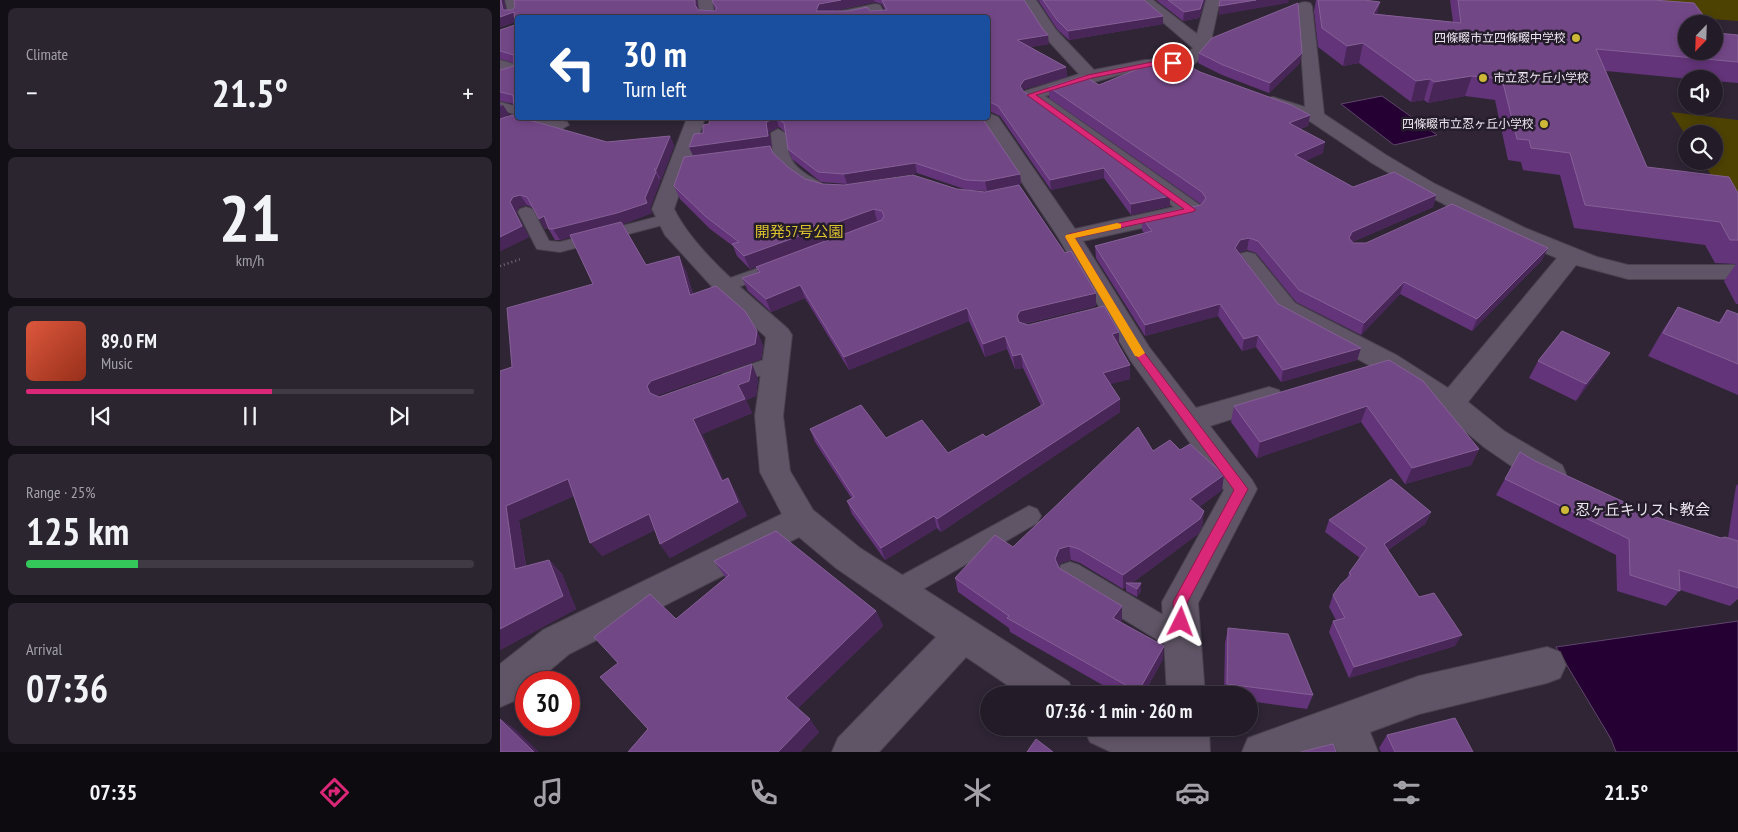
<!DOCTYPE html>
<meta charset="utf-8">
<style>
body{margin:0;font-family:"PT Sans Narrow","Noto Sans JP",sans-serif;background:#2b2530;color:#f1f3f6;height:100vh;display:flex;flex-direction:column;font-size:19px;white-space:nowrap}
*{box-sizing:border-box;margin:0}
p{font-size:16px;color:#a3a1a8}
.icon{flex:none;width:28px;height:28px;fill:none;stroke:currentColor;stroke-width:2;stroke-linecap:round;stroke-linejoin:round}
.map{position:relative;flex:1;overflow:hidden}
.panel{display:flex;flex-direction:column;gap:8px;padding:8px;background:#130f16;width:500px}
.panel>*{flex:none}
.banner{position:absolute;left:15px;top:15px;width:475px;height:105px;border-radius:5px;box-shadow:0 2px 8px #0003,0 0 0 1px #403a45;background:#1a4fa0;color:#fff;overflow:hidden}
.needle{width:32px;rotate:203deg}
.tools{position:absolute;left:1178px;top:15px;display:grid;gap:10px}
.tools a{display:grid;place-items:center;width:45px;height:45px;border-radius:50%;background:#231c28;box-shadow:0 2px 8px #0003,0 0 0 1px #403a45;font-size:25px}
.speed{position:absolute;left:15px;top:671px;display:flex;gap:10px;font-size:25px;font-weight:700;text-align:center}
.speed>*{display:grid;place-content:center;width:65px;height:65px;border-radius:50%;background:#231c28;box-shadow:0 2px 8px #0003,0 0 0 1px #403a45;line-height:1}
.speed .limit{border:8px solid #d22;background:#fff;color:#111}
.pin{position:absolute;display:grid;place-items:center;width:42px;height:42px;color:#fff;margin:-21px;border:2px solid #fff;border-radius:50%;box-shadow:0 1px 5px #0007}
.me{position:absolute;width:55px;margin:-28px;rotate:3deg;stroke-linejoin:round;filter:drop-shadow(0 0 4px #0008)}
.turn{display:flex;align-items:center;gap:18px;height:105px;padding:0 25px;font-size:22px}
.turn .icon{width:65px;height:65px;stroke-width:2.5}
.turn b{display:block;font-size:35px;line-height:42px}
.big{font-size:38px;font-weight:700;line-height:1.1}
.panel .tile{flex:1;display:flex;flex-direction:column;justify-content:center;gap:8px;min-width:0;padding:0 18px;border-radius:8px;background:#2b2530}
.panel .dial{align-items:center;gap:0}
.dial b{font-size:65px;line-height:1}
.song{display:flex;align-items:center;gap:15px}
.cover{width:60px;height:60px;border-radius:8px;background:linear-gradient(135deg,hsl(10 70% 55%),hsl(10 70% 35%))}
.played{height:5px;border-radius:2px;background:linear-gradient(90deg,#db2777 55%,#403a45 55%)}
.keys{display:flex;justify-content:space-around;direction:ltr}
.heat{display:flex;justify-content:space-between;align-items:center;font-size:28px;direction:ltr}
.charge{height:8px;border-radius:4px;background:linear-gradient(90deg,#34c759 25%,#403a45 0)}
.trip{position:absolute;left:480px;top:686px;width:278px;height:50px;border-radius:25px;background:#231c28;box-shadow:0 2px 8px #0003,0 0 0 1px #403a45;font-weight:700;line-height:50px;text-align:center}
.menu{display:flex;height:80px;justify-content:space-around;align-items:center;background:#0e0b10;color:#a3a1a8}
.menu .icon{width:35px;height:35px}
.menu .on{color:#db2777}
.menu b{font-size:22px;color:#f1f3f6}
main{display:flex;flex:1;min-height:0}
.map>svg:first-child{display:block}
</style>
<main>
<section class="panel">
<div class="tile"><p>Climate</p>
<div class="heat"><a>−</a><b class="big">21.5°</b><a>+</a></div>
</div>
<div class="tile dial"><b>21</b><p>km/h</p></div>
<div class="tile">
<div class="song"><i class="cover"></i><div><b>89.0 FM</b><p>Music</p></div></div>
<div class="played"></div>
<div class="keys"><svg class="icon" aria-label="previous" viewBox="0 0 24 24"><path d="M18 5L8 12l10 7zM5 5v14"/></svg><svg class="icon" aria-label="pause" viewBox="0 0 24 24"><path d="M8 5v14M16 5v14"/></svg><svg class="icon" aria-label="next" viewBox="0 0 24 24"><path d="M6 5l10 7-10 7zM19 5v14"/></svg></div>
</div>
<div class="tile"><p>Range · 25%</p><b class="big">125 km</b><div class="charge"></div></div>
<div class="tile"><p>Arrival</p><b class="big">07:36</b></div>
</section>
<div class="map">
<svg width="1238" height="752" viewBox="0 0 1238 752">
<rect width="100%" height="100%" fill="#2f2535"/>
<g fill="#4d4202">
<path d="M1163,0H1238V21L1174,16Z"/>
<path d="M1171,112L1238,120V217L1202,161H1214V134H1186V136Z"/>
</g>
<g fill="#240033" stroke="#60456b">
<path d="M882,96L937,135L894,145L841,104Z"/>
<path d="M1238,621V752H1116L1111,739L1056,647Z"/>
</g>
<g fill="none" stroke-linecap="round" stroke-linejoin="round">
<defs>
<g id="service">
<path d="M5,0H15L18,15L17,17H9Z"/>
<path d="M0,102L18,107V115L0,110Z"/>
<path d="M29,118H50L67,122L69,125L62,129L31,121Z"/>
<path d="M278,129L285,133C289,154 288,163 309,176C314,179 321,182 325,187L322,190C310,193 281,173 276,161C272,153 272,142 271,133Z"/>
<path d="M26,207L32,209L34,212L49,241L60,242L168,214L174,216L176,219L174,222L60,252L37,249L18,212L20,209Z"/>
<path d="M267,265L273,266L276,270L273,274L225,292L219,290L216,286L219,282Z"/>
<path d="M275,356L282,358L285,363L282,368L230,386L223,384L220,379L223,374Z"/>
<path d="M529,506L537,509L541,516L537,523L406,599L397,602L388,599L384,591L388,583Z"/>
<path d="M570,562L579,565L692,632L696,641L692,650L683,654L674,650L561,581L558,573L561,565Z"/>
</g>
<g id="minor">
<path d="M198,0H212L214,12L218,18H203L200,13Z"/>
<path d="M522,0H536L556,30L594,70L645,60L680,59L693,48L637,0H653L697,34L706,0H720L709,50L690,68L645,70L626,73L545,96L700,205L703,210L700,215L583,241L649,347L696,408L769,387L779,390L783,397L779,404L710,426L752,480L757,489L698,603L705,695H667L662,602L724,490L631,361L558,237L484,125L476,118H488V113L498,117L575,229L674,207L525,99L522,95L525,91L579,74L544,36Z"/>
<path d="M805,2L810,3L812,6L824,114L886,155L935,184L1025,228L1097,257L1128,265H1238V279H1128L1076,265L968,402L1004,431L1062,465L1066,474L1062,483L1051,486L1026,476L984,447L941,411L878,370L777,315L735,259L739,254L747,252L755,254L795,303L898,356L948,388L1057,258L1009,238L921,192L872,163L808,120L767,106L764,102L767,98L773,97L805,107L798,6L800,3Z"/>
<path d="M375,4L380,5L387,18H372L370,13L351,18H320L322,15Z"/>
<path d="M0,60L18,65V74L0,80Z"/>
<path d="M187,118H205L174,209C195,252 251,296 288,329L292,335L283,416L290,471L313,510L360,548L569,682L574,695H522L466,657L379,752H332L338,738L436,637L336,568L299,537L69,654L36,682H26V690L14,701L0,707V664L43,630L282,514L260,472L255,416L266,337L216,291L165,235L152,209Z"/>
<path d="M1047,647L1060,652L1066,665L1060,678L1047,683L919,714L870,732L878,752H837L834,745L817,752H742L748,738L919,676Z"/>
<path d="M584,728H655L669,732V728H709L710,752H611L590,742Z"/>
</g>
</defs>
<use href="#service" stroke="#4a424f" stroke-width="2"/>
<use href="#minor" stroke="#4a424f" stroke-width="2"/>
<path stroke="#736a78" stroke-width="2.5" stroke-dasharray="1 3" stroke-linecap="butt" d="M0,266L21,259"/>
<use href="#service" fill="#605566" fill-rule="evenodd"/>
<use href="#minor" fill="#605566" fill-rule="evenodd"/>
</g>
<g fill="#633479" fill-rule="evenodd">
<path d="M0,0H4L6,10H12L15,7L14,0H197L198,10L215,11V10L212,0H524L549,44L530,47L566,67L567,77L524,89L523,91L670,196V206L631,215L604,178L551,190L500,116L489,111L488,114V18H18V112L14,106V104L0,101V70L14,66V63L0,59V30L15,25V22L0,27ZM375,2L382,4L385,10L370,11H333Z"/>
<path d="M538,0H644L663,16V24L569,40L557,29Z"/>
<path d="M656,0H705L699,18L683,21Z"/>
<path d="M816,0H864L877,14L953,22L950,0H1153L1217,33L1238,35V83L1214,81V79H1190L1106,71L1147,167L1238,193V304H1236L1224,281L1236,264L1215,263L1205,245L1074,228L1060,175L1023,170L1021,162L1008,160L995,100L965,96L928,103L924,100L911,102L859,63L843,66L818,47L814,11Z"/>
<path d="M699,53L800,63L769,93L722,75L698,63Z"/>
<path d="M700,72L810,115L808,126L800,129L823,153L805,161L853,187L936,195L933,207L852,242L853,243L1042,260L972,331L900,294L861,335L796,302L756,253L747,250L739,252L778,304L861,348L857,360L781,382L756,347L742,351L718,316L645,336L596,258L595,246L644,233L642,230V218L701,205H702L549,98V87L599,85Z"/>
<path d="M0,104L9,114L3,118L107,142L170,136L174,146L161,180L159,178L160,182L150,208L152,213L123,224L146,265L186,271L193,294L257,331L263,346L261,359L159,395L158,397L258,379L256,396L246,400L252,413L202,434L223,480L228,478L236,493L247,516L170,558L160,544L155,530L102,556L74,496L19,520L26,566L49,560L62,574L76,609L0,650V371L12,367L93,284L71,237L60,240H55L48,228L45,229L33,208L27,205L19,207L16,213L29,237L0,251Z"/>
<path d="M210,118H482L520,174L521,184L487,191L467,190L417,173L347,184L321,182L292,159L288,149L285,132L279,127L269,132L272,146L270,147L273,153L289,168L305,179L565,253L596,293V306L524,324L619,345H618L630,379L610,384L620,412L441,532L437,528L385,560L352,514L347,501L352,499L315,442L310,429L386,438L448,453L486,437L541,406L523,368L515,369L507,349L485,357L469,321L349,370L305,298L271,312L248,291L242,278L258,272L256,267L378,221L250,269L237,256L233,246L210,229L180,199L174,186L193,156L189,147L203,133L209,124Z"/>
<path d="M1178,307L1218,323L1227,310L1238,314V395L1148,356L1163,330Z"/>
<path d="M889,360L979,449L971,465L905,484L861,422L757,458L731,422L734,406Z"/>
<path d="M1038,361L1100,369L1076,401L1029,378Z"/>
<path d="M653,451L722,490L699,507L704,511L702,526L698,534L632,583H641V591L637,597L626,591V587L623,589L580,563L571,560L560,563L559,568L622,606V620L620,622L663,659L643,695H620L510,632L509,628L458,592L455,578L513,547Z"/>
<path d="M1020,452L1035,461L1122,506L1221,538H1228L1236,486L1238,484V599L1230,606L1180,590L1166,606L1117,591L1116,555L996,495Z"/>
<path d="M931,512L925,524L888,550L919,597L955,646L849,678L829,632L833,621L836,620L829,607L833,595L847,579L849,573L860,558L825,532L829,520Z"/>
<path d="M214,561L376,611L383,626L298,708L319,732L300,752H128L148,729L176,619L226,578Z"/>
<path d="M728,628L813,695L807,709L749,701V695H724L725,643Z"/>
<path d="M887,735L973,752H881L879,748Z"/>
</g>
<g fill="#482658">
<path d="M1,0H4L7,14L14,12L18,21L0,27V17L3,10Z"/>
<path d="M195,0H197L198,13L195,5Z"/>
<path d="M341,0H374L375,2L322,13L316,11L319,4Z"/>
<path d="M703,0H705L699,18L683,21L684,12Z"/>
<path d="M756,0H789L788,3L719,15V6Z"/>
<path d="M880,2L876,21L873,14Z"/>
<path d="M663,16V24L569,40L568,31Z"/>
<path d="M548,35L549,44L518,49L517,40Z"/>
<path d="M863,43L859,63L843,66L847,46Z"/>
<path d="M802,53L800,63L769,93L770,83Z"/>
<path d="M566,67L567,77L524,89L520,96V86L524,80Z"/>
<path d="M972,76L965,96L928,103L934,82Z"/>
<path d="M930,79L924,100L911,102L916,81Z"/>
<path d="M3,105L9,114L0,120V107Z"/>
<path d="M810,115L808,126L787,134L789,123Z"/>
<path d="M276,118L279,127L269,132L272,146L194,157L189,147Z"/>
<path d="M170,136L174,146L161,180L156,170Z"/>
<path d="M825,142L823,153L793,167L795,155Z"/>
<path d="M415,163L417,173L347,184L344,174Z"/>
<path d="M154,168L160,182L150,208L152,213L122,224L60,240L53,229L145,198Z"/>
<path d="M604,168V178L551,190L550,180Z"/>
<path d="M520,174L521,184L487,191L485,181Z"/>
<path d="M20,195L27,205L19,207L16,213L29,237L0,251V237L10,202L13,197Z"/>
<path d="M936,195L933,207L849,243V238L852,232Z"/>
<path d="M670,196V206L631,215V204Z"/>
<path d="M374,209L377,221L250,269L244,256Z"/>
<path d="M44,216L50,227L45,229L39,219Z"/>
<path d="M749,238L747,250L739,252L734,260L735,248L740,240Z"/>
<path d="M1048,248L1042,260L972,331L977,319Z"/>
<path d="M179,256L186,271L197,310L190,295Z"/>
<path d="M904,282L900,294L861,335L864,323Z"/>
<path d="M300,285L305,298L271,312L266,299Z"/>
<path d="M596,293V306L522,324L518,329L517,316L520,311Z"/>
<path d="M720,304L718,316L645,336V325Z"/>
<path d="M467,308L469,321L349,370L344,357Z"/>
<path d="M257,331L263,346L261,359L159,395L155,401L150,393L147,386L151,381Z"/>
<path d="M619,332V345L612,347V334Z"/>
<path d="M758,335L756,347L742,351L744,339Z"/>
<path d="M505,336L507,349L485,357L483,344Z"/>
<path d="M861,348L857,360L781,382L783,370Z"/>
<path d="M1110,353L1100,369L1076,401L1086,384Z"/>
<path d="M521,354L523,368L515,369L513,356Z"/>
<path d="M252,364L258,379L256,396L246,400L252,413L202,434L230,495L222,481L193,419L238,385Z"/>
<path d="M630,365V379L604,386L603,373Z"/>
<path d="M620,399V412L441,532L437,519Z"/>
<path d="M867,406L861,422L757,458L760,442Z"/>
<path d="M979,449L971,465L905,484L912,468Z"/>
<path d="M724,475L722,490L689,514L690,499Z"/>
<path d="M228,478L236,493L247,516L170,558L160,544Z"/>
<path d="M68,479L79,494L19,520L28,583L15,569L6,506Z"/>
<path d="M704,511L702,526L698,534L629,585L626,583V587L623,589V575Z"/>
<path d="M931,512L925,524L879,556L884,544Z"/>
<path d="M149,514L159,528L102,556L90,543Z"/>
<path d="M434,516L437,528L385,560L381,548Z"/>
<path d="M569,546L571,560L560,563L556,574L555,559L559,549Z"/>
<path d="M49,560L62,574L76,609L0,650V629Z"/>
<path d="M641,583V591L637,597V589Z"/>
<path d="M622,606V620L614,632L613,618Z"/>
<path d="M376,611L383,626L295,711L286,698Z"/>
<path d="M962,635L955,646L849,678L854,667Z"/>
<path d="M664,646L663,659L643,695H638V692Z"/>
<path d="M0,718L16,730L39,752H34Z"/>
<path d="M310,719L319,732L300,752H278Z"/>
</g>
<g fill="#724786" stroke="#856096">
<path d="M0,0H1L3,10H12L15,7L14,0H195V5L198,10L215,11L217,8L213,3L212,0H341L319,4L316,11H349L367,7L370,11L387,10L382,0H524L542,28L548,35L517,40L566,67L524,80L520,86L523,91L670,196L631,204L604,168L550,180L498,106L488,101V18H18V107L14,106L13,95L0,92V70L14,66V55L0,51V30L15,25L14,12L0,17Z"/>
<path d="M543,0H644L663,16L568,31L557,20Z"/>
<path d="M668,0H703L700,9L684,12Z"/>
<path d="M720,0H756L719,6Z"/>
<path d="M818,0H864L880,2L873,14L961,23L958,0H1153L1194,3L1210,24H1186V51H1214V29L1217,33L1238,35V62L1096,49L1147,167L1229,177L1238,193V240H1230L1220,222L1085,205L1070,153L1031,148L1029,140L1017,139L1002,79L972,76L934,82L930,79L916,81L863,43L847,46L822,28Z"/>
<path d="M798,3L802,53L770,83L723,65L699,53L712,38Z"/>
<path d="M662,59L680,61L700,72L791,105L810,115L789,123L825,142L795,155L853,187L894,172L936,195L852,232L849,238L853,243H866L952,204L1048,248L977,319L904,282L864,323L799,290L758,241L749,238L740,240L735,248L778,304L861,348L783,370L758,335L744,339L720,304L645,325L595,246L652,231L642,218L701,205L706,198L702,192L549,87L584,76L599,85Z"/>
<path d="M12,115L18,116V118H22L107,142L170,136L156,170L154,168L156,172L145,198L147,203L117,213L53,229H49L44,216L39,219L27,197L20,195L13,197L10,202L22,226L0,237V119Z"/>
<path d="M210,118H276L266,122L268,136L189,147L194,134L203,133V125L209,124Z"/>
<path d="M276,118H482L520,174L485,181L466,180L415,163L344,174L318,172L288,149L284,123Z"/>
<path d="M270,146L273,153L289,168L305,179L323,184L344,185L413,175L457,189L485,192L519,185L565,253L571,251L596,293L520,311L517,316L519,322L528,325L604,306L619,332L612,334L630,365L603,373L620,399L437,519L434,516L381,548L347,501L354,497L310,429L361,405L386,438L422,420L448,453L483,434L486,437L544,404L521,354L513,356L505,336L483,344L467,308L344,357L300,285L266,299L242,278L260,272L256,267L382,220L384,216L382,211L374,209L244,256L232,244L239,242L205,216L174,186L184,157Z"/>
<path d="M121,222L146,265L179,256L190,295L216,286L245,311L257,331L255,344L151,381L147,386L150,393L159,397L252,364L249,381L238,385L245,399L193,419L222,481L228,478L238,502L160,544L149,514L90,543L68,479L6,506L15,569L49,560L63,596L0,629V371L12,367L7,308L93,284L70,235Z"/>
<path d="M1178,307L1220,323L1227,310L1238,314V364L1163,333Z"/>
<path d="M1062,331L1110,353L1086,384L1038,361Z"/>
<path d="M889,360L923,381L979,449L912,468L867,406L760,442L734,406Z"/>
<path d="M638,427L653,451L670,440L680,450L690,444L724,475L690,499L704,511L700,519L623,575L579,549L569,546L559,549L555,559L559,568L622,606L613,618L664,646L638,692L507,618L509,616L455,578L495,535L513,547Z"/>
<path d="M1020,452L1035,461L1124,502L1122,506L1221,538L1225,537L1238,541V588L1179,570L1180,591L1130,575L1129,539L1005,479Z"/>
<path d="M891,479L931,512L884,544L919,597L934,593L962,635L854,667L833,621L845,618L833,595L841,584L851,575L849,573L867,548L829,520Z"/>
<path d="M276,531L376,611L286,698L310,719L278,752H128L148,729L100,677L118,663L94,637L150,594L176,619L229,575L214,561Z"/>
<path d="M626,583H641L637,589Z"/>
<path d="M728,628L788,634L813,695L727,684Z"/>
<path d="M955,718L973,752H895L887,735Z"/>
<path d="M0,719L34,752H0Z"/>
<path d="M536,739L553,752H527Z"/>
<path d="M833,744L836,752H801Z"/>
</g>
<path fill="#db2777" stroke="#8e194d" d="M662,60L676,63L673,65L662,64L592,78L536,95L696,210L692,212L575,238L643,351L748,489L687,603L689,622L687,626L681,629L676,626L674,622L673,602L734,490L636,356L565,237L569,234L684,209L527,95L588,75Z"/>
<path fill="#f59e0b" d="M617,223L621,224V228L575,238L645,353L639,357L635,356L565,237L566,235Z"/>
<g fill="#ceb837" stroke="#251c2b" stroke-width="2">
<circle cx="1076" cy="38" r="5"/>
<circle cx="983" cy="78" r="5"/>
<circle cx="1044" cy="124" r="5"/>
<circle cx="1065" cy="510" r="5"/>
</g>
<g text-anchor="middle" stroke-width="5" stroke-linejoin="round" paint-order="stroke">
<g font-size="12" fill="#ece5ef" stroke="#251c2b" text-anchor="end">
<text x="1066" y="42">四條畷市立四條畷中学校</text>
<text x="993" y="82" text-anchor="start">市立忍ケ丘小学校</text>
<text x="1034" y="128">四條畷市立忍ヶ丘小学校</text>
</g>
<g font-size="15" fill="#dbc330" stroke="#251c2b">
<text x="299" y="237">開発57号公園</text>
</g>
<g font-size="15" fill="#ece5ef" stroke="#251c2b" text-anchor="start">
<text x="1075" y="515">忍ヶ丘キリスト教会</text>
</g>
</g>
</svg>
<div class="tools">
<a><svg class="needle" viewBox="-14 -14 28 28"><path d="M0-13l5 13h-10z" fill="#e53935"/><path d="M0 13l5-13h-10z" fill="#a3a1a8"/></svg></a>
<a><svg class="icon" aria-label="sound" viewBox="0 0 24 24"><path d="M4 9h4l5-4v14l-5-4H4zM17 9q2 3 0 6"/></svg></a>
<a><svg class="icon" aria-label="search" viewBox="0 0 24 24"><circle cx="10" cy="10" r="6"/><path d="M15 15l6 6"/></svg></a>
</div>
<div class="speed"><div class="limit">30</div></div>
<div class="pin" style="left:673px;top:63px;background:#d93025"><svg class="icon" aria-label="arrive" viewBox="0 0 24 24"><path d="M6 21V4h12l-3 4 3 4H6"/></svg></div>
<svg class="me" style="left:681px;top:622px" viewBox="-20 -20 40 40"><path d="M0-17L14 15 0 8-14 15z" fill="#db2777" stroke="#fff" stroke-width="4"/></svg>
<div class="trip">07:36 · 1 min · 260 m</div>
<div class="banner">
<div class="turn"><svg class="icon" aria-label="left" viewBox="0 0 24 24"><path d="M17 20v-9H6M10 6l-5 5 5 5"/></svg><div><b>30 m</b>Turn left</div></div>
</div>
</div>
</main>
<nav class="menu">
<b>07:35</b>
<svg class="icon on" aria-label="directions" viewBox="0 0 24 24"><path d="M12 3l9 9-9 9-9-9zM9 14v-3h6M13 9l2 2-2 2"/></svg>
<svg class="icon" aria-label="music" viewBox="0 0 24 24"><path d="M9 18V5l10-2v13"/><circle cx="6" cy="18" r="3"/><circle cx="16" cy="16" r="3"/></svg>
<svg class="icon" aria-label="phone" viewBox="0 0 24 24"><path d="M5 4h4l2 5-3 2q2 4 5 5l2-3 5 2v4C11 20 4 13 5 4z"/></svg>
<svg class="icon" aria-label="climate" viewBox="0 0 24 24"><path d="M12 3v18M4 7l16 10M4 17L20 7"/></svg>
<svg class="icon" aria-label="car" viewBox="0 0 24 24"><path d="M5 17H2v-5l4-1 3-4h7l3 4 3 1v5h-3M9 17h6M6 11h13"/><circle cx="7" cy="17" r="2"/><circle cx="17" cy="17" r="2"/></svg>
<svg class="icon" aria-label="filters" viewBox="0 0 24 24"><path d="M4 7h16M4 17h16"/><circle cx="9" cy="7" r="2"/><circle cx="15" cy="17" r="2"/></svg>
<b>21.5°</b>
</nav>
